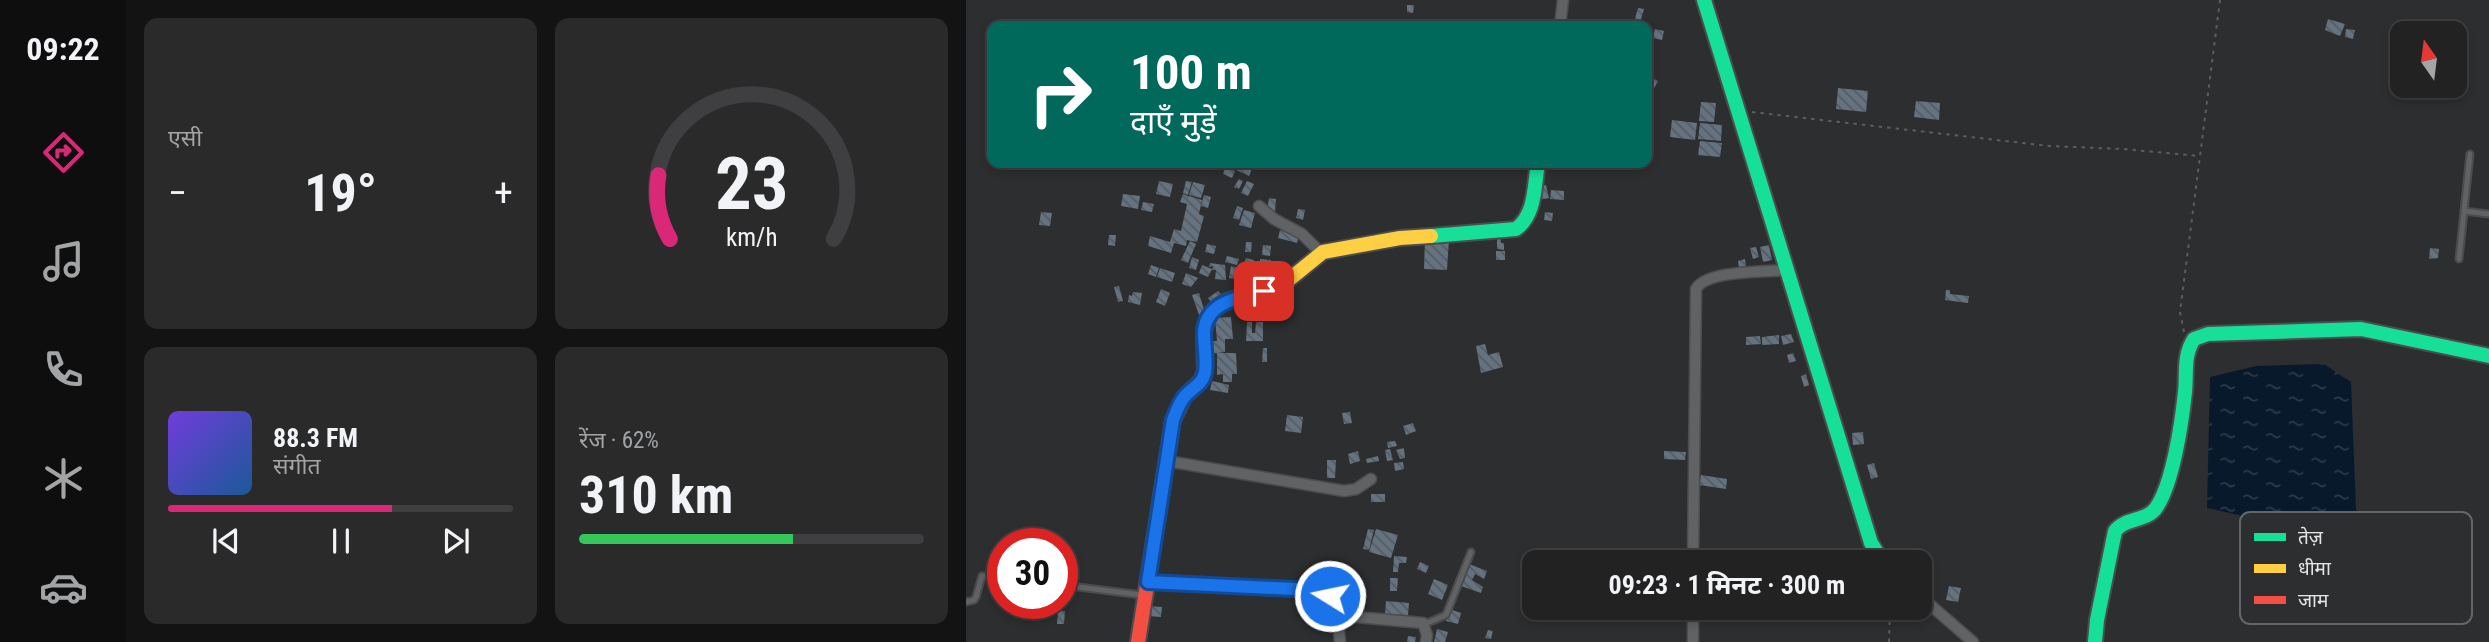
<!DOCTYPE html>
<html lang="hi">
<meta charset="utf-8">
<style>
body{margin:0;font-family:"Roboto Condensed","Noto Sans Devanagari",sans-serif;background:#2a2a2b;color:#f1f3f6;height:100vh;display:flex;flex-direction:column;font-size:26px;white-space:nowrap}
*{box-sizing:border-box;margin:0}
p{font-size:23px;color:#a2a4a6}
.icon{flex:none;width:38px;height:38px;fill:none;stroke:currentColor;stroke-width:2;stroke-linecap:round;stroke-linejoin:round}
.map{position:relative;flex:1;overflow:hidden}
.side{display:flex;flex-direction:column;gap:18px;padding:18px;background:#131313;width:840px}
.side>*{flex:none}
.guide{position:absolute;left:21px;top:21px;width:665px;height:147px;border-radius:14px;box-shadow:0 4px 10px #0003,0 0 0 2px #3f3f41;background:#00695c;color:#fff;overflow:hidden}
.needle{width:46px;rotate:346deg}
.controls{position:absolute;left:1424px;top:21px;display:grid;gap:14px}
.controls a{display:grid;place-items:center;width:77px;height:77px;border-radius:14px;background:#222223;box-shadow:0 4px 10px #0003,0 0 0 2px #3f3f41;font-size:35px}
.speed{position:absolute;left:21px;top:528px;display:flex;gap:14px;font-size:35px;font-weight:700;text-align:center}
.speed>*{display:grid;place-content:center;width:91px;height:91px;border-radius:50%;background:#222223;box-shadow:0 4px 10px #0003,0 0 0 2px #3f3f41;line-height:1}
.speed .limit{border:10px solid #d22;background:#fff;color:#111}
.pin{position:absolute;display:grid;place-items:center;width:60px;height:60px;color:#fff;margin:-30px;border-radius:14px;box-shadow:0 4px 10px #0006}
.me{position:absolute;width:77px;margin:-38px;rotate:280deg;stroke-linejoin:round;filter:drop-shadow(0 0 5px #0008)}
.turn{display:flex;align-items:center;gap:24px;height:147px;padding:0 28px;font-size:32px}
.turn .icon{width:91px;height:91px;stroke-width:2.5}
.turn b{display:block;font-size:49px;line-height:60px}
.big{font-size:52px;font-weight:700;line-height:1.1}
.side .tile{flex:1;display:flex;flex-direction:column;justify-content:center;gap:10px;min-width:0;padding:0 24px;border-radius:14px;background:#2a2a2b}
.side .dial{align-items:center;gap:0}
.dial svg{height:182px;overflow:visible;fill:none;stroke:#3f3f41;stroke-width:7;stroke-linecap:round;text-anchor:middle}
.dial text{fill:#f1f3f6;stroke:none}
.song{display:flex;align-items:center;gap:21px}
.cover{width:84px;height:84px;border-radius:10px;background:linear-gradient(135deg,hsl(260 70% 55%),hsl(210 70% 35%))}
.played{height:7px;border-radius:4px;background:linear-gradient(90deg,#db2777 65%,#3f3f41 65%)}
.keys{display:flex;justify-content:space-around;direction:ltr}
.heat{display:flex;justify-content:space-between;align-items:center;font-size:38px;direction:ltr}
.charge{height:10px;border-radius:5px;background:linear-gradient(90deg,#34c759 62%,#3f3f41 0)}
.side .tiles{flex:1;display:grid;gap:18px;grid-template-columns:repeat(2,1fr)}
.trip{position:absolute;left:556px;top:550px;width:410px;height:70px;border-radius:14px;background:#222223;box-shadow:0 4px 10px #0003,0 0 0 2px #3f3f41;font-weight:700;line-height:70px;text-align:center}
main{display:flex;flex:1;min-height:0}
.tab-bar{display:flex;flex-direction:column;width:126px;justify-content:space-around;align-items:center;background:#0e0e0e;color:#a2a4a6}
.tab-bar .icon{width:49px;height:49px}
.tab-bar .on{color:#db2777}
.tab-bar b{font-size:32px;color:#f1f3f6}
.map>svg:first-child{display:block}
</style>
<main>
<nav class="tab-bar">
<b>09:22</b>
<svg class="icon on" aria-label="directions" viewBox="0 0 24 24"><path d="M12 3l9 9-9 9-9-9zM9 14v-3h6M13 9l2 2-2 2"/></svg>
<svg class="icon" aria-label="music" viewBox="0 0 24 24"><path d="M9 18V5l10-2v13"/><circle cx="6" cy="18" r="3"/><circle cx="16" cy="16" r="3"/></svg>
<svg class="icon" aria-label="phone" viewBox="0 0 24 24"><path d="M5 4h4l2 5-3 2q2 4 5 5l2-3 5 2v4C11 20 4 13 5 4z"/></svg>
<svg class="icon" aria-label="climate" viewBox="0 0 24 24"><path d="M12 3v18M4 7l16 10M4 17L20 7"/></svg>
<svg class="icon" aria-label="car" viewBox="0 0 24 24"><path d="M5 17H2v-5l4-1 3-4h7l3 4 3 1v5h-3M9 17h6M6 11h13"/><circle cx="7" cy="17" r="2"/><circle cx="17" cy="17" r="2"/></svg>
</nav>
<section class="side">
<div class="tiles">
<div class="tile"><p>एसी</p>
<div class="heat"><a>−</a><b class="big">19°</b><a>+</a></div>
</div>
<div class="tile dial"><svg viewBox="0 0 100 80">
<path d="M14 69A42 42 0 1 1 86 69"/>
<path d="M14 69A42 42 0 0 1 9 41" stroke="#db2777"/>
<text x="50" y="56" font-size="32" font-weight="700">23</text>
<text x="50" y="72" font-size="11">km/h</text>
</svg></div>
<div class="tile">
<div class="song"><i class="cover"></i><div><b>88.3 FM</b><p>संगीत</p></div></div>
<div class="played"></div>
<div class="keys"><svg class="icon" aria-label="previous" viewBox="0 0 24 24"><path d="M18 5L8 12l10 7zM5 5v14"/></svg><svg class="icon" aria-label="pause" viewBox="0 0 24 24"><path d="M8 5v14M16 5v14"/></svg><svg class="icon" aria-label="next" viewBox="0 0 24 24"><path d="M6 5l10 7-10 7zM19 5v14"/></svg></div>
</div>
<div class="tile"><p>रेंज · 62%</p><b class="big">310 km</b><div class="charge"></div></div>
</div>
</section>
<div class="map">
<svg width="1523" height="642" viewBox="0 0 1523 642">
<defs>
<pattern id="water-ripples" width="26" height="14" patternUnits="userSpaceOnUse" patternTransform="scale(1.75)"><rect width="26" height="14" fill="#09192c"/><path d="M2 4q2-2 4 0t4 0M15 11q2-2 4 0t4 0" fill="none" stroke="#2d3a4b"/></pattern>
<pattern id="building-back-hatch" width="6" height="6" patternUnits="userSpaceOnUse" patternTransform="scale(1.75)"><rect width="6" height="6" fill="#657280"/><path d="M-1 5l2 2M0 0l6 6M5-1l2 2" fill="none" stroke="#545c62"/></pattern>
</defs>
<rect width="100%" height="100%" fill="#2d2e2f"/>
<path fill="url(#water-ripples)" d="M1358,364L1385,382L1390,509L1417,552L1377,570L1349,532L1241,508L1244,377L1290,366Z"/>
<g fill="url(#building-back-hatch)">
<path d="M441,5H448L447,13L441,12Z"/>
<path d="M672,8L678,9L673,26H667Z"/>
<path d="M1362,19L1379,24L1374,36L1359,30Z"/>
<path d="M689,29L698,31L696,40L687,38Z"/>
<path d="M1380,29L1389,30L1387,39L1379,37Z"/>
<path d="M681,57L687,59L685,67L681,66Z"/>
<path d="M686,78L692,81L685,94L681,92V89Z"/>
<path d="M872,88L902,91L900,112L870,109Z"/>
<path d="M950,101L974,103L973,120L948,117Z"/>
<path d="M735,102L750,103L748,122L733,121Z"/>
<path d="M706,120L731,123L729,140L704,137Z"/>
<path d="M734,123L756,125L755,141L732,139Z"/>
<path d="M734,141L756,143L754,157L732,155Z"/>
<path d="M222,163H231V170L221,169Z"/>
<path d="M268,163L286,169L283,176L266,168Z"/>
<path d="M601,163H623L621,169Z"/>
<path d="M259,168L269,171L266,178L257,174Z"/>
<path d="M273,179L277,181L273,189L268,187Z"/>
<path d="M193,181L207,184L204,197L190,194Z"/>
<path d="M220,181L226,182L222,195L217,193Z"/>
<path d="M281,181L288,184L282,196L275,193Z"/>
<path d="M227,182L239,185L235,198L223,195Z"/>
<path d="M580,185L583,198L572,200L569,187Z"/>
<path d="M585,190L598,191V200L584,199Z"/>
<path d="M157,194L174,196L172,209L155,206Z"/>
<path d="M217,194L222,196L221,198L223,196L236,200L233,214L238,216L231,242L221,240L220,246L208,243L205,253L182,246L184,236L204,242L208,229L215,231L221,204L214,202Z"/>
<path d="M238,195L245,197L242,208L235,206Z"/>
<path d="M303,198L310,199L309,212L301,211Z"/>
<path d="M177,202L188,204L186,212L175,210Z"/>
<path d="M271,206L277,208L273,220L267,218Z"/>
<path d="M332,209L339,210L337,220L330,218Z"/>
<path d="M278,210L289,213L285,228L273,225Z"/>
<path d="M75,212L86,213L84,226L73,225Z"/>
<path d="M579,212L587,213L586,221L578,220Z"/>
<path d="M314,230L333,235L331,243L312,238Z"/>
<path d="M143,235H150L149,246L142,245Z"/>
<path d="M531,237L535,238V243H538V250L531,249Z"/>
<path d="M459,238L483,239L481,270L458,269Z"/>
<path d="M224,241L230,244L222,263L215,260Z"/>
<path d="M280,242H286L285,252H279Z"/>
<path d="M241,244L250,246L248,254L239,252Z"/>
<path d="M297,245L305,246L304,256L296,255Z"/>
<path d="M803,245L806,260L797,262L794,247Z"/>
<path d="M790,247L793,257L787,259L784,248Z"/>
<path d="M1464,248L1473,249L1472,258L1463,259Z"/>
<rect x="530" y="251" width="9" height="9"/>
<path d="M261,256L273,259L271,265L259,262Z"/>
<path d="M226,257L233,260L230,270L223,268Z"/>
<path d="M280,258L288,260L282,279L274,277Z"/>
<path d="M294,259L305,260L303,275L293,274Z"/>
<path d="M779,259L780,266L773,268L772,261Z"/>
<path d="M244,263L259,265L260,280L249,279L250,270H246L247,266L243,267Z"/>
<path d="M185,265L193,268L190,277L182,274Z"/>
<path d="M236,265L246,269L242,277L233,273Z"/>
<path d="M265,266L271,268L269,279L263,278Z"/>
<path d="M194,268L209,273L206,282L191,277Z"/>
<path d="M220,273L232,278L225,287L216,284Z"/>
<path d="M153,286L157,301L152,302L148,287Z"/>
<path d="M195,289L204,293L199,306L190,302Z"/>
<path d="M980,290H984V294L1003,296L1002,303L979,300Z"/>
<path d="M252,291L257,297L248,305L242,298Z"/>
<path d="M167,292L176,293L174,305L162,302L163,295L166,296Z"/>
<path d="M233,293L239,313L233,315L226,295Z"/>
<path d="M265,317L267,339H259V352L243,354L245,341H251L249,318Z"/>
<path d="M281,322H286V333H289L290,322H297V341H280Z"/>
<path d="M825,334L828,342L817,345L815,336Z"/>
<path d="M813,335V344L796,345V337Z"/>
<path d="M794,336L795,344L780,345V337Z"/>
<path d="M519,344L522,355L533,352L537,367L515,373L510,346Z"/>
<path d="M297,348H301V362H296Z"/>
<path d="M251,353H270L271,374H266V382H257V374L251,375Z"/>
<path d="M827,353L830,361L823,363L821,355Z"/>
<path d="M840,374L843,385L838,387L835,376Z"/>
<path d="M246,381L263,385L262,393L244,390Z"/>
<path d="M384,412L386,423L378,424L376,413Z"/>
<path d="M321,415L337,417L335,433L319,431Z"/>
<path d="M447,423L450,431L440,435L437,426Z"/>
<path d="M897,432L898,444L887,445L886,433Z"/>
<path d="M429,441L431,446L422,448L421,442Z"/>
<path d="M438,448L439,458L434,459L430,450Z"/>
<path d="M424,449L427,460L421,461L419,450Z"/>
<path d="M392,451L394,461L384,464L382,454Z"/>
<path d="M698,451L720,452L719,460L698,459Z"/>
<path d="M412,456L413,461L401,463L400,459Z"/>
<path d="M361,460H370L369,478H361Z"/>
<path d="M437,462L438,469L429,471L428,463Z"/>
<path d="M908,463L912,477L905,479L901,465Z"/>
<path d="M735,475L761,479L760,489L733,485Z"/>
<rect x="405" y="494" width="14" height="8"/>
<path d="M402,529L408,530L403,550L397,549Z"/>
<path d="M410,529L432,535L425,558L403,552Z"/>
<path d="M428,556L441,557L440,563H433L432,572H427Z"/>
<path d="M454,562L463,566L460,573L451,569Z"/>
<path d="M503,564L521,571L518,579L509,574L506,580L517,587L515,593L495,586Z"/>
<path d="M424,578H432L431,591H424Z"/>
<path d="M468,579L482,585L476,600L462,594Z"/>
<path d="M983,586L995,588L992,602L980,600Z"/>
<path d="M420,601L443,603L442,615L419,614Z"/>
<path d="M181,606L196,607L195,617L180,616Z"/>
<path d="M483,609L495,613L492,624L480,621Z"/>
<path d="M92,611H99L98,624H91Z"/>
<path d="M471,629L482,632L479,642H468Z"/>
<path d="M522,630L527,631L525,639L519,638Z"/>
<path d="M442,636L450,637L449,642H441Z"/>
</g>
<g fill="none" stroke-linecap="round" stroke-linejoin="round">
<defs>
<g id="lane">
<path d="M1498,211L1523,214"/>
<path d="M1493,259L1504,154"/>
<path d="M96,585L176,595"/>
<path d="M0,602L8,600L10,597L16,576L37,577"/>
<path d="M459,624L480,615L505,552"/>
</g>
<g id="street">
<path d="M594,26L597,0"/>
<path d="M293,206L308,219L336,234L355,253"/>
<path d="M201,461L378,491L390,489L405,479"/>
<path d="M727,562L730,289C740,270 800,272 820,270"/>
<path d="M182,582L357,592L364,596L379,616L457,623L461,635L460,642"/>
<path d="M954,596L1007,642"/>
<path d="M371,609L374,642"/>
<path d="M727,642V607"/>
</g>
<g id="fast">
<path d="M738,0L905,543L917,562"/>
<path d="M465,236L550,229C570,214 568,186 572,163"/>
<path d="M1129,642L1131,620L1149,531C1160,517 1180,522 1190,508C1207,484 1216,421 1219,392C1221,373 1217,356 1228,339L1242,334L1395,329L1523,356"/>
</g>
<path id="slow" d="M238,335C238,320 246,310 258,302L320,282L357,252L434,238L465,236"/>
<path id="jam" d="M172,642L207,420L218,397L235,381L239,371L238,335"/>
</defs>
<use href="#lane" stroke="#4b4c4d" stroke-width="9"/>
<use href="#street" stroke="#4b4c4d" stroke-width="13"/>
<use href="#fast" stroke="#4b4c4d" stroke-width="18"/>
<use href="#slow" stroke="#4b4c4d" stroke-width="18"/>
<use href="#jam" stroke="#4b4c4d" stroke-width="18"/>
<g stroke="#5c5d5e" stroke-width="2" stroke-dasharray="3.5 5" stroke-linecap="butt">
<path d="M786,112L1083,146L1157,149L1233,156"/>
<path d="M1218,332L1214,312L1254,0"/>
<path d="M923,642L924,607"/>
</g>
<use href="#lane" stroke="#616263" stroke-width="5"/>
<use href="#street" stroke="#616263" stroke-width="10"/>
<use href="#fast" stroke="#16e098" stroke-width="14"/>
<use href="#slow" stroke="#ffcf43" stroke-width="14"/>
<use href="#jam" stroke="#f24e42" stroke-width="14"/>
</g>
<g fill="none" stroke-linecap="round" stroke-linejoin="round">
<defs>
<path id="route" d="M298,291C274,297 238,302 238,334C238,346 241,360 239,372C237,384 226,388 219,396C213,403 210,412 207,420L182,582L349,590L364,596"/>
</defs>
<use href="#route" stroke="#114b97" stroke-width="18"/>
<use href="#route" stroke="#1a73e8" stroke-width="12"/>
</g>
<rect x="1274" y="512" width="232" height="112" rx="10" fill="#2c2e30" stroke="#636567" stroke-width="2"/>
<rect x="1288" y="533" width="32" height="8" fill="#16e098"/>
<rect x="1288" y="564" width="32" height="9" fill="#ffcf43"/>
<rect x="1288" y="596" width="32" height="8" fill="#f24e42"/>
<g font-size="19" fill="#e4e5e7">
<text x="1332" y="544">तेज़</text>
<text x="1332" y="575">धीमा</text>
<text x="1332" y="607">जाम</text>
</g>
</svg>
<div class="controls">
<a><svg class="needle" viewBox="-14 -14 28 28"><path d="M0-13l5 13h-10z" fill="#e53935"/><path d="M0 13l5-13h-10z" fill="#a2a4a6"/></svg></a>
</div>
<div class="speed"><div class="limit">30</div></div>
<div class="pin" style="left:298px;top:291px;background:#d93025"><svg class="icon" aria-label="arrive" viewBox="0 0 24 24"><path d="M6 21V4h12l-3 4 3 4H6"/></svg></div>
<svg class="me" style="left:364px;top:596px" viewBox="-20 -20 40 40"><circle r="17" fill="#1a73e8" stroke="#fff" stroke-width="3"/><path d="M0-11L8 9 0 5-8 9z" fill="#fff"/></svg>
<div class="trip">09:23 · 1 मिनट · 300 m</div>
<div class="guide">
<div class="turn"><svg class="icon" aria-label="right" viewBox="0 0 24 24"><path d="M7 20v-9h11M14 6l5 5-5 5"/></svg><div><b>100 m</b>दाएँ मुड़ें</div></div>
</div>
</div>
</main>
